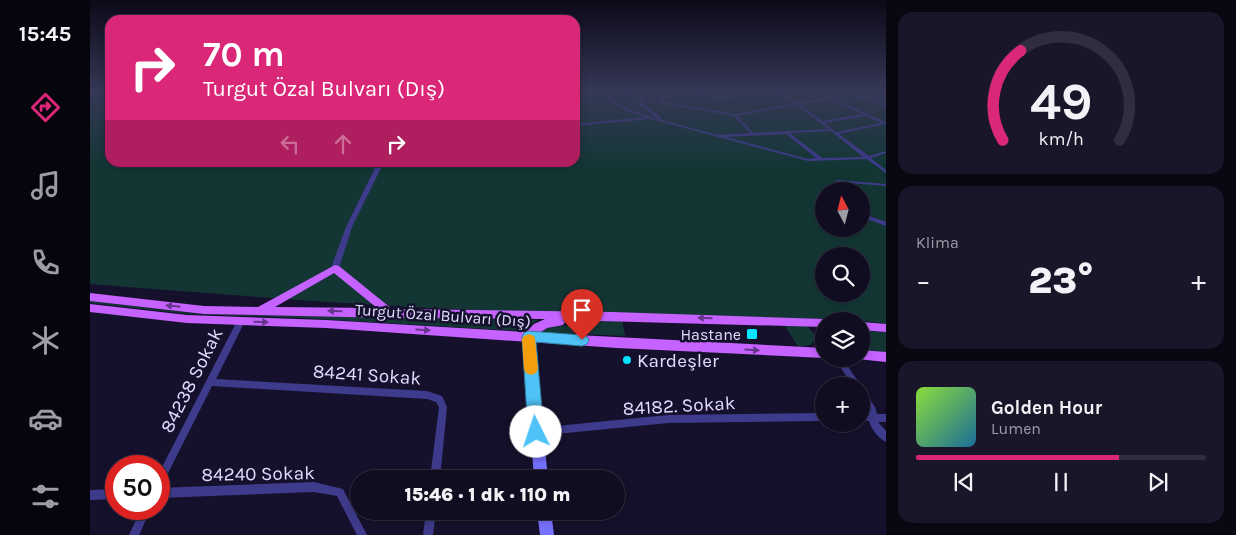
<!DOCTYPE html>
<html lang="tr">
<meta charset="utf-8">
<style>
body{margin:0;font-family:Karla,sans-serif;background:#19162a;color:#f1f3f6;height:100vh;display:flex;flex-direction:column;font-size:19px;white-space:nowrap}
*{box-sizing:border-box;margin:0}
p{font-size:16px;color:#9c9ca5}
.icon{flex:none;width:28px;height:28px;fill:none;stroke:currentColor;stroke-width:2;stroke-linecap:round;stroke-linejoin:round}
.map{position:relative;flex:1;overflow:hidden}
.side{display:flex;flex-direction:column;gap:12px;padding:12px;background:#090712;width:350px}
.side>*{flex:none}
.hud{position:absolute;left:15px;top:15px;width:475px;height:152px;border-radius:15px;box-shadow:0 2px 8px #0003,0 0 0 1px #302d3f;background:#db2777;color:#fff;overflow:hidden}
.needle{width:32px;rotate:353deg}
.tools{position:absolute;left:725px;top:182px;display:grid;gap:10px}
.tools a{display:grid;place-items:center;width:55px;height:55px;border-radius:50%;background:#100d21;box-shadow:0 2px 8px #0003,0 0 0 1px #302d3f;font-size:25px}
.speed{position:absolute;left:15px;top:455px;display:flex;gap:10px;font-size:25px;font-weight:700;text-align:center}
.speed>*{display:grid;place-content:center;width:65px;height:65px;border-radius:50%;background:#100d21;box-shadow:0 2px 8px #0003,0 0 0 1px #302d3f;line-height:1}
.speed .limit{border:8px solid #d22;background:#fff;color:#111}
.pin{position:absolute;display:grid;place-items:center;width:42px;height:42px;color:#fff;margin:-51px -21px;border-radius:50% 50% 50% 0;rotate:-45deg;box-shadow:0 0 5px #0007}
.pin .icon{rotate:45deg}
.me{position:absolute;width:55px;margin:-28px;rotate:356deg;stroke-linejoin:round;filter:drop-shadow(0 0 4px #0008)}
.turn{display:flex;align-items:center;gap:18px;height:105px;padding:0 15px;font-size:22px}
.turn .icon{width:65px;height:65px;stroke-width:2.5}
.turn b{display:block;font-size:35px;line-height:42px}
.lanes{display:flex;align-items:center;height:48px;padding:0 15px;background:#0003;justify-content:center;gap:25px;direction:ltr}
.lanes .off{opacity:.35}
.big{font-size:38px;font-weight:800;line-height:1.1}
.side .card{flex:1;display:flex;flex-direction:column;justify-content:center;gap:8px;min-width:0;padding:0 18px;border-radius:15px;background:#19162a}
.side .dial{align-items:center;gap:0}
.dial svg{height:130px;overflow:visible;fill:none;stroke:#302d3f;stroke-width:7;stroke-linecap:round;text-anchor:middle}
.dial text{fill:#f1f3f6;stroke:none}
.song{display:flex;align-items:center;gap:15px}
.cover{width:60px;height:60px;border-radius:8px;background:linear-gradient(135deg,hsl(90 70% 55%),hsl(200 70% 35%))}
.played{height:5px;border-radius:2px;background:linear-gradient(90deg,#db2777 70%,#302d3f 70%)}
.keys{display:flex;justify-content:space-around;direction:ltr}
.heat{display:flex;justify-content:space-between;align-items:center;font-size:28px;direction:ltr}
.trip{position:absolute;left:260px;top:470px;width:275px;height:50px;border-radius:25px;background:#100d21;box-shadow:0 2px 8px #0003,0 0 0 1px #302d3f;font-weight:800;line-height:50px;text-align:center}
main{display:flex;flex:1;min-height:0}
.dock{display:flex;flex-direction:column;width:90px;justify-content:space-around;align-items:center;background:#06050d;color:#9c9ca5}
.dock .icon{width:35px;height:35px}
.dock .selected{color:#db2777}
.dock b{font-size:22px;color:#f1f3f6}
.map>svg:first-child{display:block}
</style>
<main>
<nav class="dock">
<b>15:45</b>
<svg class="icon selected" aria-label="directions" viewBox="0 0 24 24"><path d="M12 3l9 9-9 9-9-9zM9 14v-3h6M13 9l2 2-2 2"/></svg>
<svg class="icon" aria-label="music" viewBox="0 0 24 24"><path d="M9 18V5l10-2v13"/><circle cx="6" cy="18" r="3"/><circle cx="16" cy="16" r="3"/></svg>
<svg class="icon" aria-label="phone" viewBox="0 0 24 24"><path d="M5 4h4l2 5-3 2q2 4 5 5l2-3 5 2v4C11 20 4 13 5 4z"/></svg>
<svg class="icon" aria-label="climate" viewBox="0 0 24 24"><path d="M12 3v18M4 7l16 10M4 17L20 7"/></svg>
<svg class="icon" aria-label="car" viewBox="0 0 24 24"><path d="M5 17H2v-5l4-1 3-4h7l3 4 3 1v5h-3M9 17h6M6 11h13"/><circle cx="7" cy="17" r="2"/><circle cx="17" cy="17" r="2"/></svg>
<svg class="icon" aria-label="filters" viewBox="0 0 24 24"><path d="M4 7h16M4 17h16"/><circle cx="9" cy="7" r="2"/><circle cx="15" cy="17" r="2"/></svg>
</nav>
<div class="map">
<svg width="796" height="535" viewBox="0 0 796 535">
<rect width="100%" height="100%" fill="#15112c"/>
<g fill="#133635" fill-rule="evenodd">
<path d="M0,91H20V162H485V91H796V324L771,321C514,321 256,305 0,284ZM734,191H771V229H734ZM734,256H771V294H734Z"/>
<path d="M0,301L101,313L150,315L448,320L433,331L211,318L99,314L0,303Z"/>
<path d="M513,318L532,319L535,336L451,332L456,326L498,325Z"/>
<path d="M694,324L717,326L725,335V341L720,345L708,347Z"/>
<path d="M771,330L796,332V352L771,351Z"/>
</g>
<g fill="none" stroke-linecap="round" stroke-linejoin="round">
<g fill="#3e3b8c" fill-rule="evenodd">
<path d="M506,91H510L538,109L568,119L549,104V99L552,98V103L572,118V120L628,135L660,133L644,116V114H645L664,133L738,129L708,106L682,91H687L710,104L732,121L772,114L739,99L742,98L796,122V124L749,134L779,156L796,151V153L781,158L796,170V173L777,159L718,161L561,119L485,126V124L555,117L536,111ZM776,116L791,123L746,132L734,123ZM741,131L773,157L732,158L700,133ZM696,134L726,158L718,159L636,137Z"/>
<path d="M576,91H580L571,103H569L568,102Z"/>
<path d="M587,91H595L631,97L669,91H677L631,99Z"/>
<path d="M777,91H785L796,93V95Z"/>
<path d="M780,99H782L796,105V107L780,101Z"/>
<path d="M746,180L796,184V186L748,182H746Z"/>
<path d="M771,213L796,222V226L771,217Z"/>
<path d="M151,318L153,319L155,321L126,379L337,391L352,396L357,407L350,479H340L349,407L346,402L337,399L122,386L72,485L69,487V473L147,321L149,319Z"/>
<path d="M745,359H753L771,386H763Z"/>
<path d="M771,390L774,391L785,407L787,414H796V422H788L796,431V442C789,439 781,429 779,421H771V413H778V411L771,401Z"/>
<path d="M734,413V421L578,423L446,436L443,435L442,432L443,429L446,428L578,415Z"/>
<path d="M224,482L253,489L277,535H267L247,496L224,492L69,498V488Z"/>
<path d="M26,489V499L0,500V490Z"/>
<path d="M51,509H61L49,535H39Z"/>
<path d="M336,511H346L343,535H333Z"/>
</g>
<g fill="#3e3b8c" fill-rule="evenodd">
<path d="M516,91H524L570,101L645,114L759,94L796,101V103L759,96L645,116L570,103Z"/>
<path d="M288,162H294L262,227L249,268L248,270H242L241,268L256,227Z"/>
</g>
<g fill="#7772ff" fill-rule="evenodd">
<path d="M439,333L443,334L444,337L458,479H444L434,337L435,334Z"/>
<path d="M447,511H461L464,535H450Z"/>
</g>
<g fill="#c662ff" fill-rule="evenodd">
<path d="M245,265L249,266L302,309L522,312L734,319L739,321H734V327L473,320L475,322L473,325L457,328L449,333L734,348V358L527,348L236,328L97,323L0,312V304L97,315L236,320L436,332L444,324L455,319L301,318L114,314L0,301V293L114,306L168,307ZM244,273L287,308L185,307Z"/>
<path d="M771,322L796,324V332L771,330Z"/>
<path d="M771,350L796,352V362L767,359H771Z"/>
</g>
</g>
<defs><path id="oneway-solid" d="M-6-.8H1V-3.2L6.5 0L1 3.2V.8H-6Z" transform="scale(1.25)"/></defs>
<g fill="#65358b">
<use href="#oneway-solid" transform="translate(83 306) rotate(-174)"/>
<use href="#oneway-solid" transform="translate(245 311) rotate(-179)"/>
<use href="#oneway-solid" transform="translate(615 318) rotate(-179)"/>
<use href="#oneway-solid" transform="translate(171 322) rotate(2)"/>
<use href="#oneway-solid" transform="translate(333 330) rotate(4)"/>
<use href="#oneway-solid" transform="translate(662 350) rotate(3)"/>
</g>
<linearGradient id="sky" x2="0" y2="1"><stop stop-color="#0c0918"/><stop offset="0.55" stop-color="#353856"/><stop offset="1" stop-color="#353856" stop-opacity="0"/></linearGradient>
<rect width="796" height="166" fill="url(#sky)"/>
<path fill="#4fc3f7" stroke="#337fa1" d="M438,331L492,335L497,337L499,340L497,344L492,346L446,342L454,432L451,438L446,440L440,438L438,432L432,337L434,333Z"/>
<path fill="#f59e0b" d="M439,334L444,336L445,339L448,369L446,373L441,375L436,373L434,369L432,339L434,336Z"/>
<g fill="#07e4ff" stroke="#15112c" stroke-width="2">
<rect x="656" y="328" width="12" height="12" rx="2.5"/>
<circle cx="537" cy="360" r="5"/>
</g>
<g text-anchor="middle" stroke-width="5" stroke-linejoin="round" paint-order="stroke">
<g font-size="16" fill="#e0dbff" stroke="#15112c">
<text transform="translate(353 315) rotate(4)" y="6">Turgut Özal Bulvarı (Dış)</text>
</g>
<g font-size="16" fill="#e0dbff" stroke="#15112c" text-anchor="end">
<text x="651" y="340">Hastane</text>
</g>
<g font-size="19" fill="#e0dbff" stroke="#15112c" text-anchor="start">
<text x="547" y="367">Kardeşler</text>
</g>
<g font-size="19" fill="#e0dbff" stroke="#15112c">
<text transform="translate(277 374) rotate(4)" y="7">84241 Sokak</text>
<text transform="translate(101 380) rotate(-63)" y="7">84238 Sokak</text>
<text transform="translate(589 405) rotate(-3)" y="7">84182. Sokak</text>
<text transform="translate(168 473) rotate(-1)" y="7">84240 Sokak</text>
</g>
</g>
</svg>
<div class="tools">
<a><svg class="needle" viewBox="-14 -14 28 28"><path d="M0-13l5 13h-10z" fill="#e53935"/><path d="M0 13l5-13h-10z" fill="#9c9ca5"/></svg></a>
<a><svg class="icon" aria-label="search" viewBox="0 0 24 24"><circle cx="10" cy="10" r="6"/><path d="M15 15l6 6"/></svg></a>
<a><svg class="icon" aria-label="layers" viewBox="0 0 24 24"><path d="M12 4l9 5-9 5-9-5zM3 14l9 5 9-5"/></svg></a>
<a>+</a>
</div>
<div class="speed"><div class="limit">50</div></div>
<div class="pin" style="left:492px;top:340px;background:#d93025"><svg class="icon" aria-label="arrive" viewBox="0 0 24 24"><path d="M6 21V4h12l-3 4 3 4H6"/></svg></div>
<svg class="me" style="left:446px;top:432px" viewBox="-20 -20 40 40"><circle r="19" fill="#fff"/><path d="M0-13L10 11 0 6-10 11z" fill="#4fc3f7"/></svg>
<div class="trip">15:46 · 1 dk · 110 m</div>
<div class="hud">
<div class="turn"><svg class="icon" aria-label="right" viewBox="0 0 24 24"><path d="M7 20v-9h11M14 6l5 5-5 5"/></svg><div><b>70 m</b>Turgut Özal Bulvarı (Dış)</div></div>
<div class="lanes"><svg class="icon off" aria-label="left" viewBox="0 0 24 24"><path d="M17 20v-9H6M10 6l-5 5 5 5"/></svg><svg class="icon off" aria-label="ahead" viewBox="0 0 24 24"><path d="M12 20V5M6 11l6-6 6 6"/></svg><svg class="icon" aria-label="right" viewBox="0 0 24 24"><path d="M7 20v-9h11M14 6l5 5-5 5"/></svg></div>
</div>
</div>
<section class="side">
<div class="card dial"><svg viewBox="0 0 100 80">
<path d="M14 69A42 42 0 1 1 86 69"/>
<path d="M14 69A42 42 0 0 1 25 14" stroke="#db2777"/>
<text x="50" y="56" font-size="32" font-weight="700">49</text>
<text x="50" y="72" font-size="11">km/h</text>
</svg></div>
<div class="card"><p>Klima</p>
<div class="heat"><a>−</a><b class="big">23°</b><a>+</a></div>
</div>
<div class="card">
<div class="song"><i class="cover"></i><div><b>Golden Hour</b><p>Lumen</p></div></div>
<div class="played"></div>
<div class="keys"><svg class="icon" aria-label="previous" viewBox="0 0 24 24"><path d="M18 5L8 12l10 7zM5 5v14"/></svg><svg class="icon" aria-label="pause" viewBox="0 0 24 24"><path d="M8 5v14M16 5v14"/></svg><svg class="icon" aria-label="next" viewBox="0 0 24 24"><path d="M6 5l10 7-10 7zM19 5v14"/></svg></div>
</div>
</section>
</main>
